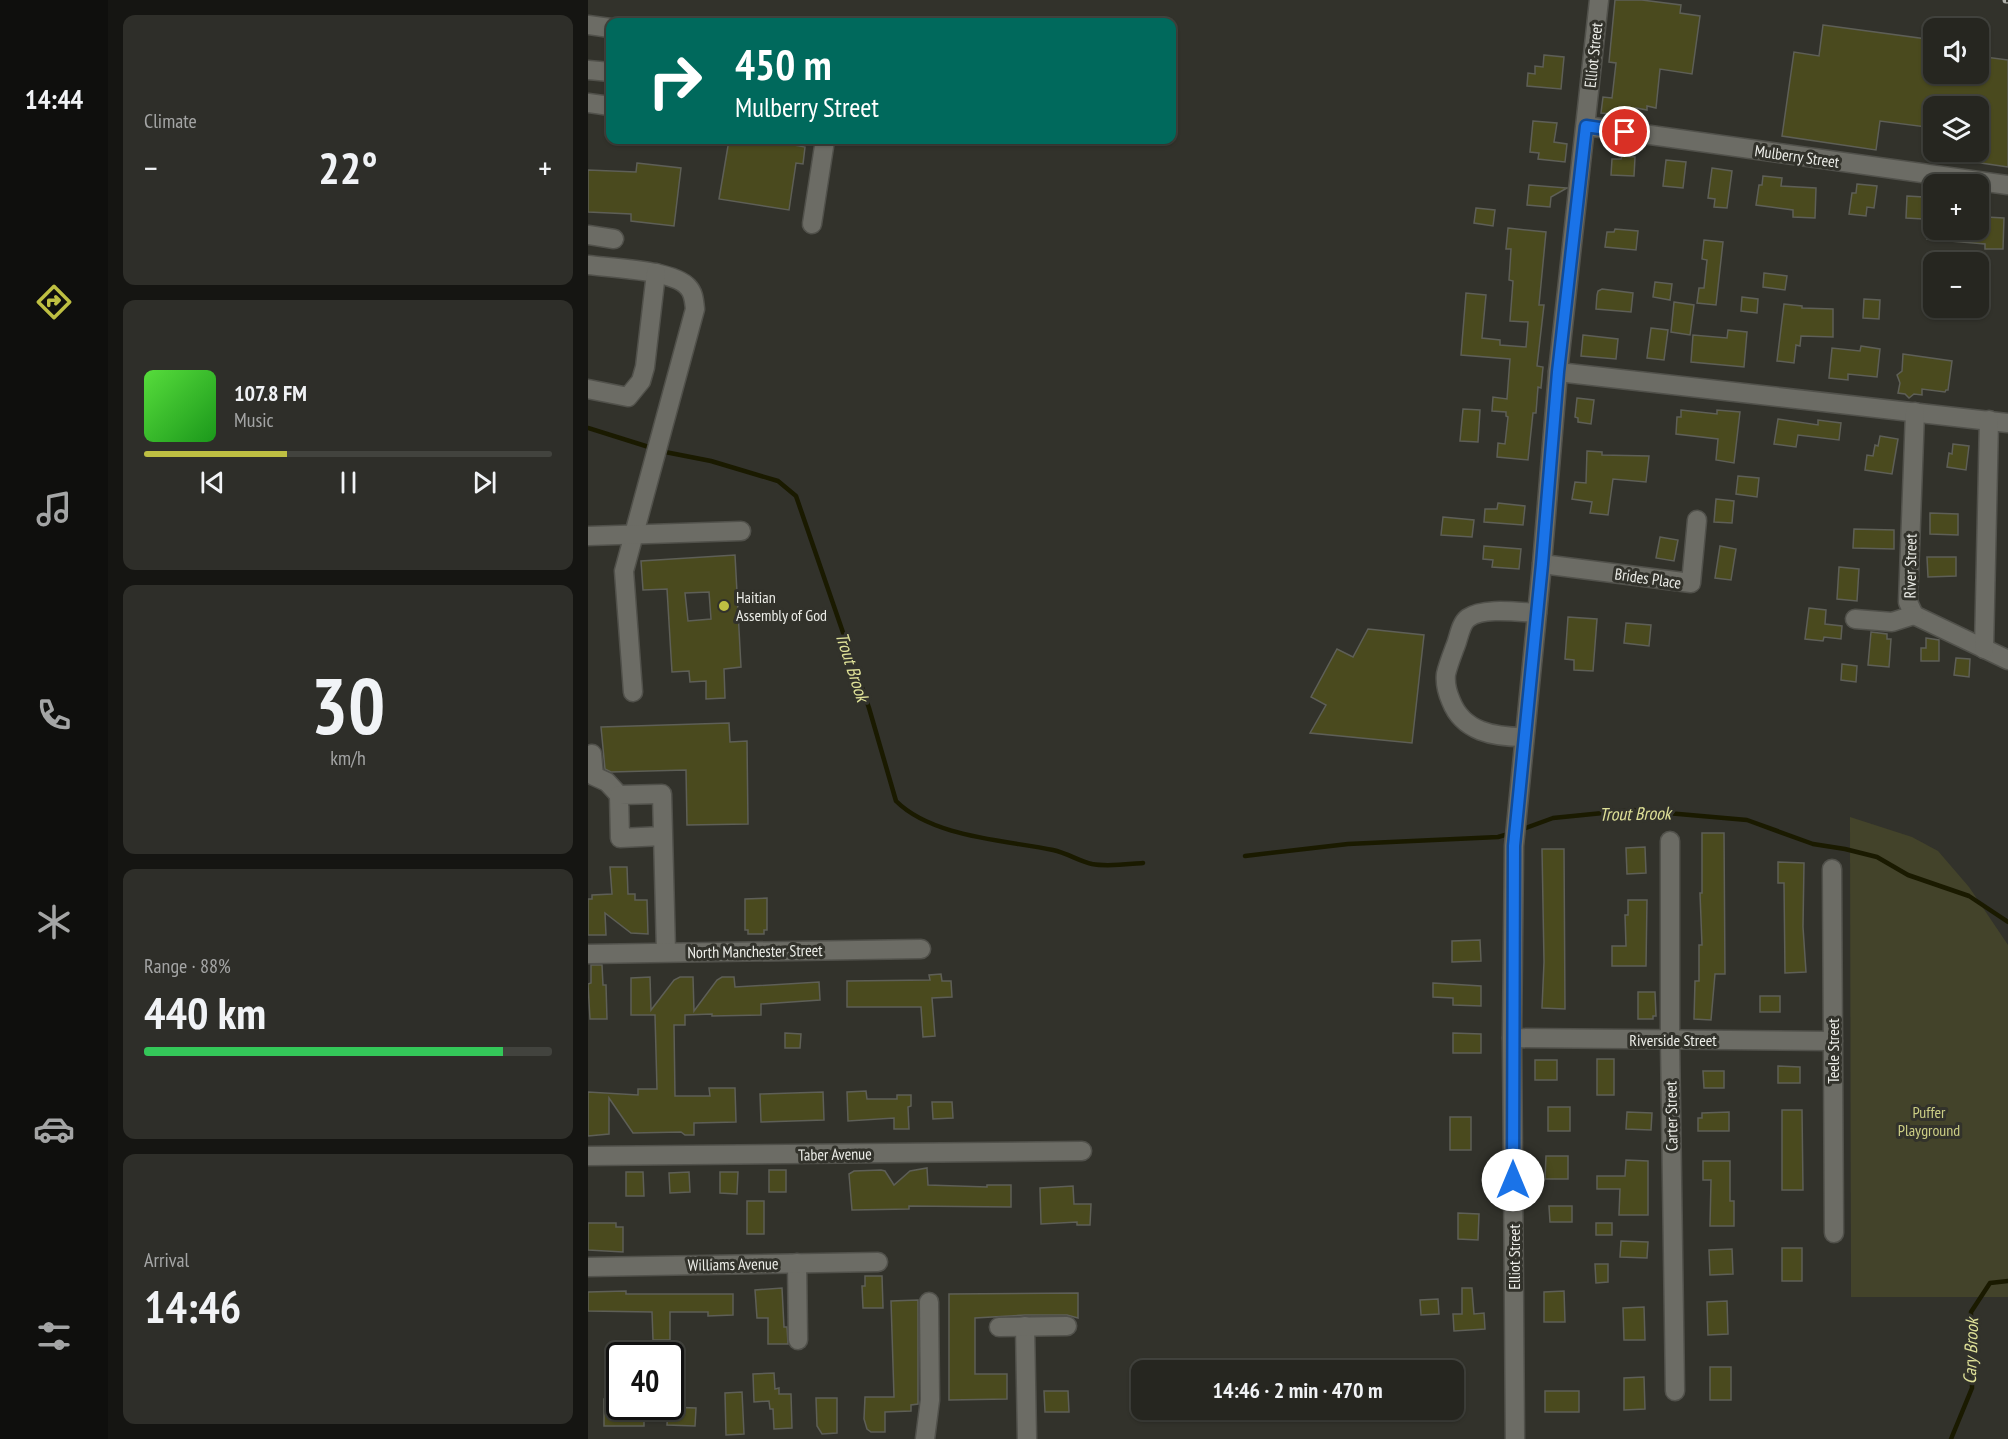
<!DOCTYPE html>
<meta charset="utf-8">
<style>
body{margin:0;font-family:"PT Sans Narrow",sans-serif;background:#2e2e29;color:#f1f3f6;height:100vh;display:flex;flex-direction:column;font-size:22px;white-space:nowrap}
*{box-sizing:border-box;margin:0}
p{font-size:20px;color:#a4a5a5}
.icon{flex:none;width:33px;height:33px;fill:none;stroke:currentColor;stroke-width:2;stroke-linecap:round;stroke-linejoin:round}
.map{position:relative;flex:1;overflow:hidden}
.side{display:flex;flex-direction:column;gap:15px;padding:15px;background:#151512;width:480px}
.side>*{flex:none}
.top-card{position:absolute;left:18px;top:18px;width:570px;height:126px;border-radius:12px;box-shadow:0 2px 4px #0004,0 0 0 2px #42433e;background:#00695c;color:#fff;overflow:hidden}
.controls{position:absolute;left:1335px;top:18px;display:grid;gap:12px}
.controls a{display:grid;place-items:center;width:66px;height:66px;border-radius:12px;background:#262620;box-shadow:0 2px 4px #0004,0 0 0 2px #42433e;font-size:30px}
.speed{position:absolute;left:18px;top:1342px;display:flex;gap:12px;font-size:30px;font-weight:700;text-align:center}
.speed>*{display:grid;place-content:center;width:78px;height:78px;border-radius:50%;background:#262620;box-shadow:0 2px 4px #0004,0 0 0 2px #42433e;line-height:1}
.speed .limit{border:3px solid #111;border-radius:9px;background:#fff;color:#111}
.pin{position:absolute;display:grid;place-items:center;width:51px;height:51px;color:#fff;margin:-26px;border:3px solid #fff;border-radius:50%;box-shadow:0 2px 6px #0007}
.me{position:absolute;width:66px;margin:-33px;rotate:0deg;stroke-linejoin:round;filter:drop-shadow(0 0 4px #0008)}
.turn{display:flex;align-items:center;gap:21px;height:126px;padding:0 30px;font-size:27px}
.turn .icon{width:78px;height:78px;stroke-width:2.5}
.turn b{display:block;font-size:42px;line-height:51px}
.big{font-size:45px;font-weight:800;line-height:1.1}
.side .card{flex:1;display:flex;flex-direction:column;justify-content:center;gap:9px;min-width:0;padding:0 21px;border-radius:12px;background:#2e2e29}
.side .dial{align-items:center;gap:0}
.dial b{font-size:78px;line-height:1}
.song{display:flex;align-items:center;gap:18px}
.cover{width:72px;height:72px;border-radius:9px;background:linear-gradient(135deg,hsl(110 70% 55%),hsl(120 70% 35%))}
.played{height:6px;border-radius:3px;background:linear-gradient(90deg,#bebf42 35%,#42433e 35%)}
.keys{display:flex;justify-content:space-around;direction:ltr}
.heat{display:flex;justify-content:space-between;align-items:center;font-size:33px;direction:ltr}
.charge{height:9px;border-radius:4px;background:linear-gradient(90deg,#34c759 88%,#42433e 0)}
.trip{position:absolute;left:543px;top:1360px;width:333px;height:60px;border-radius:12px;background:#262620;box-shadow:0 2px 4px #0004,0 0 0 2px #42433e;font-weight:800;line-height:60px;text-align:center}
main{display:flex;flex:1;min-height:0}
.menu{display:flex;flex-direction:column;width:108px;justify-content:space-around;align-items:center;background:#0f0f0d;color:#a4a5a5}
.menu .icon{width:42px;height:42px}
.menu .on{color:#bebf42}
.menu b{font-size:27px;color:#f1f3f6}
.map>svg:first-child{display:block}
</style>
<main>
<nav class="menu">
<b>14:44</b>
<svg class="icon on" aria-label="directions" viewBox="0 0 24 24"><path d="M12 3l9 9-9 9-9-9zM9 14v-3h6M13 9l2 2-2 2"/></svg>
<svg class="icon" aria-label="music" viewBox="0 0 24 24"><path d="M9 18V5l10-2v13"/><circle cx="6" cy="18" r="3"/><circle cx="16" cy="16" r="3"/></svg>
<svg class="icon" aria-label="phone" viewBox="0 0 24 24"><path d="M5 4h4l2 5-3 2q2 4 5 5l2-3 5 2v4C11 20 4 13 5 4z"/></svg>
<svg class="icon" aria-label="climate" viewBox="0 0 24 24"><path d="M12 3v18M4 7l16 10M4 17L20 7"/></svg>
<svg class="icon" aria-label="car" viewBox="0 0 24 24"><path d="M5 17H2v-5l4-1 3-4h7l3 4 3 1v5h-3M9 17h6M6 11h13"/><circle cx="7" cy="17" r="2"/><circle cx="17" cy="17" r="2"/></svg>
<svg class="icon" aria-label="filters" viewBox="0 0 24 24"><path d="M4 7h16M4 17h16"/><circle cx="9" cy="7" r="2"/><circle cx="15" cy="17" r="2"/></svg>
</nav>
<section class="side">
<div class="card"><p>Climate</p>
<div class="heat"><a>−</a><b class="big">22°</b><a>+</a></div>
</div>
<div class="card">
<div class="song"><i class="cover"></i><div><b>107.8 FM</b><p>Music</p></div></div>
<div class="played"></div>
<div class="keys"><svg class="icon" aria-label="previous" viewBox="0 0 24 24"><path d="M18 5L8 12l10 7zM5 5v14"/></svg><svg class="icon" aria-label="pause" viewBox="0 0 24 24"><path d="M8 5v14M16 5v14"/></svg><svg class="icon" aria-label="next" viewBox="0 0 24 24"><path d="M6 5l10 7-10 7zM19 5v14"/></svg></div>
</div>
<div class="card dial"><b>30</b><p>km/h</p></div>
<div class="card"><p>Range · 88%</p><b class="big">440 km</b><div class="charge"></div></div>
<div class="card"><p>Arrival</p><b class="big">14:46</b></div>
</section>
<div class="map">
<svg width="1420" height="1439" viewBox="0 0 1420 1439">
<rect width="100%" height="100%" fill="#32322b"/>
<path fill="#43432a" d="M1262,817L1324,837L1350,851L1381,887L1420,945V1297H1263Z"/>
<g fill="none" stroke-linecap="round" stroke-linejoin="round">
<g stroke="#1a1a00" stroke-width="4.5">
<path d="M0,428L64,448"/>
<path d="M72,451L123,461L190,481L208,496L281,708L308,801C344,837 416,840 465,850C479,853 491,861 504,864C520,867 540,864 555,863"/>
<path d="M932,830L965,818L1045,810L1159,820L1225,844L1257,849L1289,857L1320,875L1381,896L1420,922"/>
<path d="M657,856L760,844L910,837L924,833"/>
<path d="M1363,1439L1384,1388L1383,1312L1402,1283L1420,1281"/>
</g>
</g>
<g fill="#4a4a1e" stroke="#5e5f57" stroke-width="1.5" fill-rule="evenodd">
<path d="M1027,0H1054L1093,5L1092,13L1112,16L1104,74L1072,69L1068,108L1059,106V110L1048,108V113L1034,111V115L1013,113L1015,97L1024,98L1028,63L1021,62Z"/>
<path d="M1235,25L1346,40V74H1390V56L1420,60V167L1366,159V152H1390V106H1346V128L1292,121L1288,150L1194,136L1206,52L1231,56Z"/>
<path d="M956,55L976,57L973,89L939,86L940,73L947,74V66L955,67Z"/>
<path d="M945,121L969,123L966,142L979,144L977,162L950,159L951,153L942,152Z"/>
<path d="M141,140H201L200,144L217,147L215,164L208,163L201,210L131,199Z"/>
<path d="M1034,156L1047,157L1046,176L1023,175L1024,159H1033Z"/>
<path d="M1078,160L1098,162L1095,188L1075,186Z"/>
<path d="M49,163L93,168L86,226L43,221V214L0,212V170L48,172Z"/>
<path d="M1124,168L1144,171L1139,208L1126,207L1127,199L1120,198Z"/>
<path d="M1175,176L1194,178L1193,186L1228,188L1227,218L1205,217V210L1168,205L1171,185H1174Z"/>
<path d="M1269,184L1289,186L1286,208L1279,207L1278,216L1261,214L1264,193H1268Z"/>
<path d="M941,185L979,188L963,197L962,207L939,205Z"/>
<path d="M1319,196L1336,197L1335,219L1318,218Z"/>
<path d="M888,208L907,210L905,226L886,223Z"/>
<path d="M1398,217L1416,218L1415,249H1397V244L1339,239V230H1398Z"/>
<path d="M920,228L958,232L951,305H956L949,366L955,367L953,388L950,387L948,413H945L940,460L909,457L910,443L917,444L920,417L918,416V412L904,411L905,397L919,399L922,359L873,355L878,293L898,295L894,338L912,340V345L938,347L940,322L922,321L925,281L921,280L923,249H918Z"/>
<path d="M1027,229L1050,231L1048,250L1017,247L1019,232H1026Z"/>
<path d="M1116,240L1135,242L1128,305L1109,303L1111,288H1116L1119,260L1114,259Z"/>
<path d="M1176,273L1199,276L1197,290L1175,287Z"/>
<path d="M1067,282L1084,284L1082,300L1065,297Z"/>
<path d="M1014,289L1045,293L1043,312L1008,309L1009,295L1010,291Z"/>
<path d="M1154,297L1170,299L1169,313L1153,311Z"/>
<path d="M1276,299L1292,300L1291,319L1275,318Z"/>
<path d="M1086,302L1106,305L1102,335L1083,332Z"/>
<path d="M1196,304L1214,306V308L1245,309V337L1213,336L1212,346L1208,345L1206,363L1189,361Z"/>
<path d="M1063,328L1080,330L1076,360L1059,358Z"/>
<path d="M1140,330L1159,332L1156,367L1103,362L1105,335L1139,338Z"/>
<path d="M995,335L1030,339L1028,359L993,356Z"/>
<path d="M1273,346L1292,349L1289,377L1260,374V380L1241,378L1244,348L1272,351Z"/>
<path d="M1315,354L1364,361L1360,390H1358L1357,392L1334,389V395L1326,394L1321,398L1317,394L1310,393L1312,383L1309,375L1314,371Z"/>
<path d="M989,398L1006,400L1003,424L990,422V418L987,417Z"/>
<path d="M875,409L892,410L890,442L872,441Z"/>
<path d="M1093,410L1129,414V410L1152,412L1146,463L1128,460L1130,439L1088,434L1089,417H1093Z"/>
<path d="M1190,419L1230,425V420L1253,423L1251,440L1210,435L1208,447L1186,444Z"/>
<path d="M1292,436L1310,439L1304,474L1277,470L1279,455L1285,456L1287,445L1290,446Z"/>
<path d="M1365,444L1381,446L1378,470L1359,467L1361,453L1364,454Z"/>
<path d="M999,451L1014,452V455L1061,456L1058,482L1025,479L1020,515L1002,513L1004,502L984,499L987,482L998,483Z"/>
<path d="M1150,476L1171,478L1169,497L1148,494Z"/>
<path d="M1128,499L1146,501L1144,523L1126,522Z"/>
<path d="M910,503L937,506L935,525L896,522L897,509H909Z"/>
<path d="M1342,513L1370,514V535L1342,534Z"/>
<path d="M855,517L886,520L884,537L853,535Z"/>
<path d="M1266,529L1306,530V549L1265,548Z"/>
<path d="M1072,537L1090,540L1086,561L1068,558Z"/>
<path d="M896,546L933,549L931,569L904,567L905,560L895,559Z"/>
<path d="M1132,546L1148,549L1143,580L1127,578Z"/>
<path d="M147,555L153,667L136,669L137,698L118,699V681L102,682L101,671L84,672L79,589L55,590L53,561ZM121,592L123,619L100,621L97,593Z"/>
<path d="M1339,557H1368V576L1340,577Z"/>
<path d="M1251,567L1271,569L1269,601L1249,599Z"/>
<path d="M1221,608L1238,610L1237,624L1254,626L1253,639L1236,637L1235,641L1217,639Z"/>
<path d="M980,617L1009,619L1005,671L986,670V660L977,659Z"/>
<path d="M1038,623L1063,625L1061,646L1036,643Z"/>
<path d="M780,629L836,635L824,743L722,733L738,705L723,697L749,649L765,657Z"/>
<path d="M1283,632L1299,634V639H1303L1301,667L1280,665Z"/>
<path d="M1338,638L1351,640V661H1333V648H1338Z"/>
<path d="M1368,658L1382,659L1381,677L1366,675Z"/>
<path d="M1254,664L1269,666L1268,682L1253,680Z"/>
<path d="M141,723L142,742L159,741L160,824L99,825L98,770L23,772L17,769L13,727Z"/>
<path d="M1114,833H1136L1137,974H1127L1123,1020L1106,1019L1107,981H1111V945H1114L1112,893H1114Z"/>
<path d="M1057,847L1058,873L1039,874L1038,848Z"/>
<path d="M954,849H976L977,1009L954,1008L956,962Z"/>
<path d="M1190,862L1216,863L1215,927L1218,972L1197,973L1196,883H1190Z"/>
<path d="M22,867H39L40,894H47V900H59L60,934L43,933L17,913L18,935H0V899H4V895L24,894Z"/>
<path d="M179,898V930H176V934H160V930H157V899Z"/>
<path d="M1040,900H1059L1058,966H1024V946H1038L1037,915H1040Z"/>
<path d="M892,940L893,961L864,962V941Z"/>
<path d="M3,965H14L15,985H18L19,1019H2L0,984L3,983Z"/>
<path d="M353,974L354,981H363L364,997L344,998L347,1036L335,1037L333,1007H259V981L342,980L341,975Z"/>
<path d="M62,977L63,1010L86,980L92,977H105L106,1011L129,980L134,977H146L147,987L231,982L232,1000L173,1004V1015L124,1016V1014L97,1015V1025H86L87,1096H122L121,1088H147L148,1122L106,1123V1135H97L93,1132L45,1133L21,1098V1134L0,1136V1092L50,1095V1089H69L67,1015H43V978Z"/>
<path d="M845,983L893,986V1006L865,1005V998L845,997Z"/>
<path d="M1050,992H1067L1068,1016H1065V1019H1050Z"/>
<rect x="1172" y="996" width="20" height="16"/>
<path d="M197,1033L213,1034L212,1048H197Z"/>
<path d="M865,1033L893,1034V1053H865Z"/>
<rect x="1009" y="1059" width="17" height="36"/>
<rect x="947" y="1060" width="22" height="20"/>
<path d="M1190,1066L1212,1067V1083H1190Z"/>
<path d="M1115,1071H1136V1088H1116Z"/>
<path d="M278,1091L279,1099H309V1095H323V1106L320,1107L321,1129H306V1118L260,1121L259,1092Z"/>
<path d="M235,1092L236,1120L173,1122L172,1094Z"/>
<path d="M344,1102H364L365,1118L345,1119Z"/>
<rect x="960" y="1107" width="22" height="24"/>
<path d="M1194,1110H1214L1215,1190H1194Z"/>
<path d="M1039,1112L1064,1113L1063,1130L1038,1129Z"/>
<path d="M1141,1112V1131H1110V1118H1114V1113Z"/>
<rect x="862" y="1117" width="21" height="33"/>
<path d="M958,1156H980V1179H957Z"/>
<path d="M1038,1160L1060,1161V1215H1031L1032,1189H1009V1176H1037Z"/>
<path d="M1115,1161H1142V1201H1146V1226H1122L1123,1180H1115Z"/>
<path d="M339,1168L340,1185L399,1187V1185H423V1207L321,1206V1209L264,1210L261,1174L266,1171L293,1170L297,1171L306,1185L322,1171Z"/>
<rect x="181" y="1170" width="17" height="22"/>
<path d="M38,1172H55L56,1196H38Z"/>
<path d="M101,1172L102,1192L82,1193L81,1173Z"/>
<path d="M132,1172H150L149,1194L132,1193Z"/>
<path d="M485,1186L486,1204H503L502,1225H489V1222L453,1224L452,1188Z"/>
<rect x="159" y="1201" width="17" height="33"/>
<path d="M961,1206H984V1222H962Z"/>
<path d="M870,1213L891,1214L890,1240L870,1239Z"/>
<path d="M0,1223H28V1227H35V1252L0,1250Z"/>
<rect x="1008" y="1223" width="16" height="12"/>
<path d="M1033,1241L1060,1242L1059,1258L1032,1257Z"/>
<rect x="1194" y="1248" width="20" height="33"/>
<path d="M1144,1249L1145,1274L1122,1275L1121,1250Z"/>
<path d="M1007,1264H1020V1282L1008,1283Z"/>
<path d="M277,1276H294L295,1308H275L274,1286H277Z"/>
<path d="M194,1288L196,1327H199L200,1344H180V1318H169L167,1290Z"/>
<path d="M874,1288H884L886,1314L896,1313L897,1329L866,1331L865,1314H874Z"/>
<path d="M38,1291V1294H145V1315L120,1316V1312H82V1340H65L64,1312L0,1311V1292Z"/>
<path d="M976,1291L977,1322H956V1292Z"/>
<path d="M490,1293V1318L479,1315H437L387,1318V1374H419V1399L361,1400V1294Z"/>
<path d="M850,1299L851,1314L833,1315L832,1300Z"/>
<path d="M330,1300V1404L323,1405V1411L297,1412V1432H283L279,1429L276,1419L277,1397H306L303,1301Z"/>
<path d="M1139,1301L1140,1334L1120,1335L1119,1302Z"/>
<path d="M1056,1307L1057,1340H1036L1035,1308Z"/>
<rect x="1122" y="1367" width="21" height="33"/>
<path d="M186,1373L187,1389L191,1388V1394H203L204,1428L186,1429L185,1409H182L181,1401L166,1402L165,1374Z"/>
<path d="M1056,1377L1057,1409L1036,1410V1378Z"/>
<path d="M456,1391H480L481,1412H457Z"/>
<rect x="957" y="1391" width="34" height="21"/>
<path d="M154,1392L156,1434L138,1435L137,1393Z"/>
<path d="M32,1398V1407H56V1426H16V1399Z"/>
<path d="M228,1398H249V1433L234,1434L229,1426Z"/>
<path d="M80,1407L108,1408L107,1426L79,1425Z"/>
</g>
<g fill="none" stroke-linecap="round" stroke-linejoin="round">
<defs>
<g id="minor">
<path d="M0,25L22,28"/>
<path d="M0,70L22,72"/>
<path d="M0,103L22,106"/>
<path d="M998,126L1420,185"/>
<path d="M224,224L237,140"/>
<path d="M0,235L26,239"/>
<path d="M0,265C23,268 86,270 100,287C106,293 106,301 107,309L36,571L45,692"/>
<path d="M970,372L1420,423"/>
<path d="M0,389L40,397L53,381L57,367L68,273"/>
<path d="M1327,412L1320,602L1326,615L1420,660"/>
<path d="M0,536L153,531"/>
<path d="M954,564L1103,583L1109,520"/>
<path d="M1267,619L1304,622L1326,615"/>
<path d="M1396,649L1401,420"/>
<path d="M936,737C906,737 875,732 863,701C859,692 857,683 858,674C860,665 864,655 867,647C871,638 872,624 880,618C895,607 930,612 949,613"/>
<path d="M4,754L6,776L19,782L31,795"/>
<path d="M75,836L32,838L31,795L74,794L78,952"/>
<path d="M1082,841V1040L1087,1391"/>
<path d="M1244,869L1246,1233"/>
<path d="M0,954L333,949"/>
<path d="M924,1038L1245,1041"/>
<path d="M0,1156L494,1151"/>
<path d="M209,1263L210,1340"/>
<path d="M0,1267L290,1262"/>
<path d="M437,1326L439,1439"/>
<path d="M411,1327L479,1326"/>
<path d="M337,1439L342,1400L341,1302"/>
<path d="M927,1439L924,1038L926,846L954,564L970,372L1011,0"/>
</g>
</defs>
<use href="#minor" stroke="#51514b" stroke-width="21"/>
<use href="#minor" stroke="#6c6c65" stroke-width="18"/>
<defs>
<path id="rail" d="M1418,0H1420"/>
</defs>
<use href="#rail" stroke="#b0b1ab" stroke-width="7"/>
<use href="#rail" stroke="#32322b" stroke-width="4.5" stroke-dasharray="14" stroke-linecap="butt"/>
</g>
<g fill="none" stroke-linecap="round" stroke-linejoin="round">
<defs>
<path id="route" d="M925,1180L926,846L954,564L970,372L998,126L1037,132"/>
</defs>
<use href="#route" stroke="#114b97" stroke-width="15"/>
<use href="#route" stroke="#1a73e8" stroke-width="10"/>
</g>
<circle fill="#bebf42" stroke="#32322b" stroke-width="2" cx="136" cy="606" r="6"/>
<g text-anchor="middle" stroke-width="6" stroke-linejoin="round" paint-order="stroke">
<g font-size="16" fill="#ecede8" stroke="#32322b">
<text transform="translate(1005 55) rotate(-84)" y="6">Elliot Street</text>
<text transform="translate(1209 156) rotate(8)" y="6">Mulberry Street</text>
<text transform="translate(1322 566) rotate(-89)" y="6">River Street</text>
<text transform="translate(1060 578) rotate(8)" y="6">Brides Place</text>
<text transform="translate(167 951) rotate(-1)" y="6">North Manchester Street</text>
<text x="1085" y="1046">Riverside Street</text>
<text transform="translate(1245 1051) rotate(-90)" y="6">Teele Street</text>
<text transform="translate(1083 1116) rotate(-91)" y="6">Carter Street</text>
<text transform="translate(247 1154) rotate(-1)" y="6">Taber Avenue</text>
<text transform="translate(926 1257) rotate(-90)" y="6">Elliot Street</text>
<text transform="translate(145 1264) rotate(-1)" y="6">Williams Avenue</text>
</g>
<g font-size="16" fill="#ecede8" stroke="#32322b" text-anchor="start">
<text x="148" y="603">Haitian<tspan x="148" dy="18">Assembly of God</tspan></text>
</g>
<g font-size="16" fill="#ccce85" stroke="#32322b">
<text x="1341" y="1118">Puffer<tspan x="1341" dy="18">Playground</tspan></text>
</g>
<g font-size="18" font-style="italic" fill="#dfe198" stroke="#32322b">
<text transform="translate(264 667) rotate(72)" y="6">Trout Brook</text>
<text transform="translate(1047 814) rotate(-1)" y="6">Trout Brook</text>
<text transform="translate(1383 1351) rotate(-88)" y="6">Cary Brook</text>
</g>
</g>
</svg>
<div class="controls">
<a><svg class="icon" aria-label="sound" viewBox="0 0 24 24"><path d="M4 9h4l5-4v14l-5-4H4zM17 9q2 3 0 6"/></svg></a>
<a><svg class="icon" aria-label="layers" viewBox="0 0 24 24"><path d="M12 4l9 5-9 5-9-5zM3 14l9 5 9-5"/></svg></a>
<a>+</a>
<a>−</a>
</div>
<div class="speed"><div class="limit">40</div></div>
<div class="pin" style="left:1037px;top:132px;background:#d93025"><svg class="icon" aria-label="arrive" viewBox="0 0 24 24"><path d="M6 21V4h12l-3 4 3 4H6"/></svg></div>
<svg class="me" style="left:925px;top:1180px" viewBox="-20 -20 40 40"><circle r="19" fill="#fff"/><path d="M0-13L10 11 0 6-10 11z" fill="#1a73e8"/></svg>
<div class="trip">14:46 · 2 min · 470 m</div>
<div class="top-card">
<div class="turn"><svg class="icon" aria-label="right" viewBox="0 0 24 24"><path d="M7 20v-9h11M14 6l5 5-5 5"/></svg><div><b>450 m</b>Mulberry Street</div></div>
</div>
</div>
</main>
